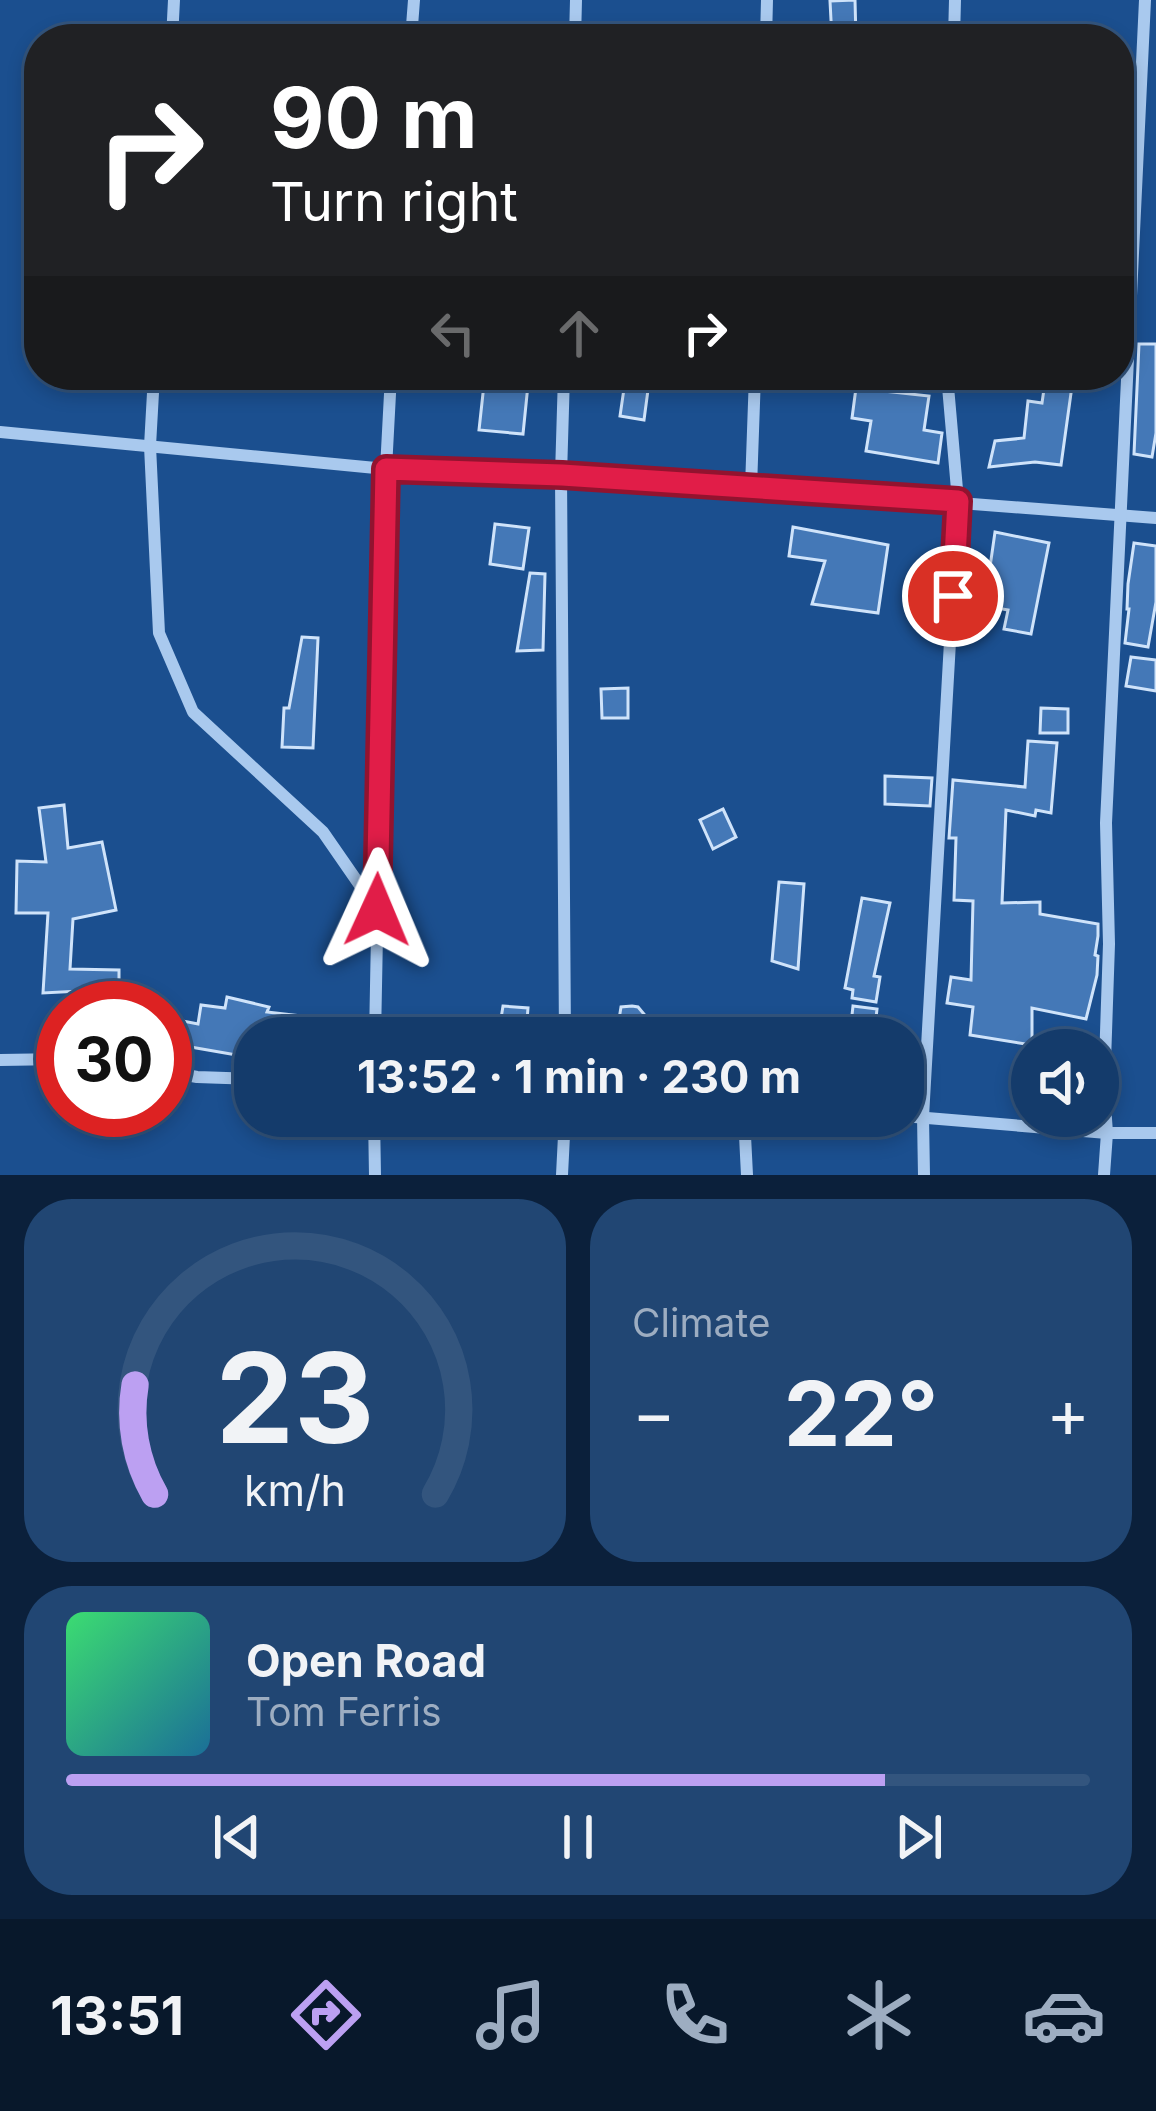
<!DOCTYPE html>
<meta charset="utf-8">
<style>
body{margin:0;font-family:Inter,sans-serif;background:#214673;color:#f1f3f6;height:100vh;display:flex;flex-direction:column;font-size:45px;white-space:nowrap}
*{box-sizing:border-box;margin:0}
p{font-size:39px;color:#9dadc1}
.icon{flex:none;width:66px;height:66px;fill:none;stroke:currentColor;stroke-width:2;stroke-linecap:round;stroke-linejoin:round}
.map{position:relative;height:1175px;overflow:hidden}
.side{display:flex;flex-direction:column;gap:24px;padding:24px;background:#0b203b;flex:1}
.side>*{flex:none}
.banner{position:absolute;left:24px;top:24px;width:1110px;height:366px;border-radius:48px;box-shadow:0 6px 18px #0003,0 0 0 3px #33557e;background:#202124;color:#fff;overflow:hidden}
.fabs{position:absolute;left:1011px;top:1029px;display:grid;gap:24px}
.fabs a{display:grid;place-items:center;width:108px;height:108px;border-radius:50%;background:#143b6b;box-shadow:0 6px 18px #0003,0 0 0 3px #33557e;font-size:60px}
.speed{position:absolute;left:36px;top:981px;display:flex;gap:24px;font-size:60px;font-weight:700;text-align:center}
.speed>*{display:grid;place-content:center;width:156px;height:156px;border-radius:50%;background:#143b6b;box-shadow:0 6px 18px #0003,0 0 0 3px #33557e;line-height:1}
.speed .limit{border:18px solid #d22;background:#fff;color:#111}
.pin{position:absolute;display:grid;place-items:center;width:102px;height:102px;color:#fff;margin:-51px;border:6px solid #fff;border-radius:50%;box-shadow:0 3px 12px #0007}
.me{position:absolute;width:132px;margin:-66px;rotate:1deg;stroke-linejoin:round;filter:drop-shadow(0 0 9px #0008)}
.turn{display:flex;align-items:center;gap:42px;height:252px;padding:0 48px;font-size:54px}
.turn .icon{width:156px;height:156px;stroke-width:2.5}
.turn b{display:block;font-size:84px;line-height:102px}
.lanes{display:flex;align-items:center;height:114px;padding:0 48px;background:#0003;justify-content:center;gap:60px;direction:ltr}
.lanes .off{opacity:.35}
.big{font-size:90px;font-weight:700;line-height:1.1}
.side .widget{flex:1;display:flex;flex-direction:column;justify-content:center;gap:18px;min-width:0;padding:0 42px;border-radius:48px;background:#214673}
.side .dial{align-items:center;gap:0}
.dial svg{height:312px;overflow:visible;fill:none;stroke:#33557e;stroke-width:7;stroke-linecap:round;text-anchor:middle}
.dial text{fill:#f1f3f6;stroke:none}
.song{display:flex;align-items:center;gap:36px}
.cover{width:144px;height:144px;border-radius:18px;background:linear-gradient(135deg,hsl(140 70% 55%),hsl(200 70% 35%))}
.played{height:12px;border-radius:6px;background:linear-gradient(90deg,#bca0f2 80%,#33557e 80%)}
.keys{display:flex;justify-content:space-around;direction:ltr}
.heat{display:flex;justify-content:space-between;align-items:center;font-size:66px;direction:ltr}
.side .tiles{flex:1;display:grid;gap:24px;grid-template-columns:1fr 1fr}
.widget:last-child{grid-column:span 2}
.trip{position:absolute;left:234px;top:1017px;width:690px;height:120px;border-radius:48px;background:#143b6b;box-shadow:0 6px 18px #0003,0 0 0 3px #33557e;font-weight:700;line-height:120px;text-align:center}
.dock{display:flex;height:192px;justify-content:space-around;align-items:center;background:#08182b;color:#9dadc1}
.dock .icon{width:84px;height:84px}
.dock .on{color:#bca0f2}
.dock b{font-size:54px;color:#f1f3f6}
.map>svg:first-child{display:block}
</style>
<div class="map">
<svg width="1156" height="1175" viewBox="0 0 1156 1175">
<rect width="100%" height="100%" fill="#1b4f8f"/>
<g fill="#4478b7" stroke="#cfe3fa" stroke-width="3">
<path d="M855,0L856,39H832L830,1Z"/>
<path d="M1139,344H1156V433L1152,457L1134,454Z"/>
<path d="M485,375H529L523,434L479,430Z"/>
<path d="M626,375H650L644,420L620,416Z"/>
<path d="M1045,382L1072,386L1061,465L1035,462L989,467L995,441L1024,438L1028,401L1042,403Z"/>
<path d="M856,388L929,396L924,430L942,433L938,463L866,451L871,421L852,418Z"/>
<path d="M495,524L529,528L523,569L490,564Z"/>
<path d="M793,527L888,545L878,613L812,604L825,561L789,556Z"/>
<path d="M995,532L1049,543L1031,634L1004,629L1008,610L963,602L970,563L990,567Z"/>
<path d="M1134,543L1156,546V602L1148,647L1125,643L1129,609H1127L1128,584Z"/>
<path d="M530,573L545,574L543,650L517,651Z"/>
<path d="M302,637L318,638L313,748L282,747L284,708H289Z"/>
<path d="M1131,657L1156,660V691L1126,686Z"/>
<path d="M628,688V718H602L601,689Z"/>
<path d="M1041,708L1068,709V733H1040Z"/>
<path d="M1028,741L1057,743L1051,813L1036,810L1035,816L1006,810L1002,903L1040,902V914L1098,924V936L1095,955L1098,956L1097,975L1086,1019L1032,1008V1045L970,1035L973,1007L947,1003L951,977L971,980L973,901L954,900L956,838H949L953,780L1025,787Z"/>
<path d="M885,776L932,778L930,806L885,804Z"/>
<path d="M64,805L68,848L102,842L116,910L73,919L70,969L119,970V989L43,993L48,913H16L17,861L46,862L39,808Z"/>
<path d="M723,809L736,837L713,849L700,820Z"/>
<path d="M779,882L804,884L798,969L772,961Z"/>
<path d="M862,898L890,903L874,976L880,977L876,1002L852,998L853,990L845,988Z"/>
<path d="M227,997L269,1007L267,1012L345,1021L344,1038H280L250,1034L248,1057L179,1045L183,1021L198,1024L201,1005L225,1008Z"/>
<path d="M503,1006L528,1008L526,1033L499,1031Z"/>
<path d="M632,1006L638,1007L664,1038H616L621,1007Z"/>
<path d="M853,1006L877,1009L874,1036L850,1033Z"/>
</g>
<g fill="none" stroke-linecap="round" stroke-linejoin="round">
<g stroke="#a9c9ee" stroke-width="12">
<path d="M172,39L174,0"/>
<path d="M411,39L414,0"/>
<path d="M575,39L576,0"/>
<path d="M766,39L767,0"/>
<path d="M954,39L955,0"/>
<path d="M154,375L150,446L159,633L193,712L323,832L377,910"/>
<path d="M564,375L561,475L565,1038"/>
<path d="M0,432L386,469L561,475L751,487L1156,518"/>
<path d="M751,487L755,375"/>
<path d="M375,1038L386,469L391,375"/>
<path d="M0,1060L63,1059"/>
<path d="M165,1071L197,1077L255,1079"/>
<path d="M374,1116L375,1175"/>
<path d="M744,1116L747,1175"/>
<path d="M903,1116L1107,1133H1156"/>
<path d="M562,1175L565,1116"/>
<path d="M924,1175L923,1117L958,501L947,375"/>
<path d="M1104,1175L1107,1133L1104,1091L1109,944L1106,823L1145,0"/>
</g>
</g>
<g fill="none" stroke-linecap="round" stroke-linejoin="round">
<defs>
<path id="route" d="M377,910L386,469L562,475L958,501L953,596"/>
</defs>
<use href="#route" stroke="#92132f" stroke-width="30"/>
<use href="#route" stroke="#e11d48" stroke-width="21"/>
</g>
</svg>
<div class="fabs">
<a><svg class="icon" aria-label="sound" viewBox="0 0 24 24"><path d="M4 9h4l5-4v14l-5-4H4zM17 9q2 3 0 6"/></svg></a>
</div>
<div class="speed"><div class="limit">30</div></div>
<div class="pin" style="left:953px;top:596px;background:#d93025"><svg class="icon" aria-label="arrive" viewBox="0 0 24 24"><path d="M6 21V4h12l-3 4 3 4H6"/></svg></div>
<svg class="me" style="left:377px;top:910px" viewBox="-20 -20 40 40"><path d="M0-17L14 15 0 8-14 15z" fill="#e11d48" stroke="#fff" stroke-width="4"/></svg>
<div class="trip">13:52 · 1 min · 230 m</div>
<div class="banner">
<div class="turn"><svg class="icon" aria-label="right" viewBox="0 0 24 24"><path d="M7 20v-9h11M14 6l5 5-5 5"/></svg><div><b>90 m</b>Turn right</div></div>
<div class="lanes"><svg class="icon off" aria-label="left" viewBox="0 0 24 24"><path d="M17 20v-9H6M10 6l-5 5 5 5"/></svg><svg class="icon off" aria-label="ahead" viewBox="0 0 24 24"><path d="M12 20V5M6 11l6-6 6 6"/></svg><svg class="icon" aria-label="right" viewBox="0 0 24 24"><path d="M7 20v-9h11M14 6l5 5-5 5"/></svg></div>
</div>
</div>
<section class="side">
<div class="tiles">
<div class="widget dial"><svg viewBox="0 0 100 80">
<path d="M14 69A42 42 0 1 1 86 69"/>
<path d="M14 69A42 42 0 0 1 9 41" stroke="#bca0f2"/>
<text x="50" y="56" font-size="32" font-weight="700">23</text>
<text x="50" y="72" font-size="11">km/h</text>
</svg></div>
<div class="widget"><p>Climate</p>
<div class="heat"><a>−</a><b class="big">22°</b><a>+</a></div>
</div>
<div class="widget">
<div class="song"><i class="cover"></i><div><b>Open Road</b><p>Tom Ferris</p></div></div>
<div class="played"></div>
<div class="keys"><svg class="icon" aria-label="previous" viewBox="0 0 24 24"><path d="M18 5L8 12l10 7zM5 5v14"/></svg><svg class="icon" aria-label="pause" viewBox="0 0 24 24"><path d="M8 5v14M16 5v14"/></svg><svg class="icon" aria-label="next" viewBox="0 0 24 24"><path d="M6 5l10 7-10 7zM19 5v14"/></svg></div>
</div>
</div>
</section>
<nav class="dock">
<b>13:51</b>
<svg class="icon on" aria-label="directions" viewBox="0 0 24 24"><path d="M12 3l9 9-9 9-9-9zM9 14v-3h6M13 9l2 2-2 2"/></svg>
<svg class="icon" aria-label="music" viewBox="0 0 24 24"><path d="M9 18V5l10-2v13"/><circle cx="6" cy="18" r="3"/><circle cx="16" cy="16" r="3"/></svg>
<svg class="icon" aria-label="phone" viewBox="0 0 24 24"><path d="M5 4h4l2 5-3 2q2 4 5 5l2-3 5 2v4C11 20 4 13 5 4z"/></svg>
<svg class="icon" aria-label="climate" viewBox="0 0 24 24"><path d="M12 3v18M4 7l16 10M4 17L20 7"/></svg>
<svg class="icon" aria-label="car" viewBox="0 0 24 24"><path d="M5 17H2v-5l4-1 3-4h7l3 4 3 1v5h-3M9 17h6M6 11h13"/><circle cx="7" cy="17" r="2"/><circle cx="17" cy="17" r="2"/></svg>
</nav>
